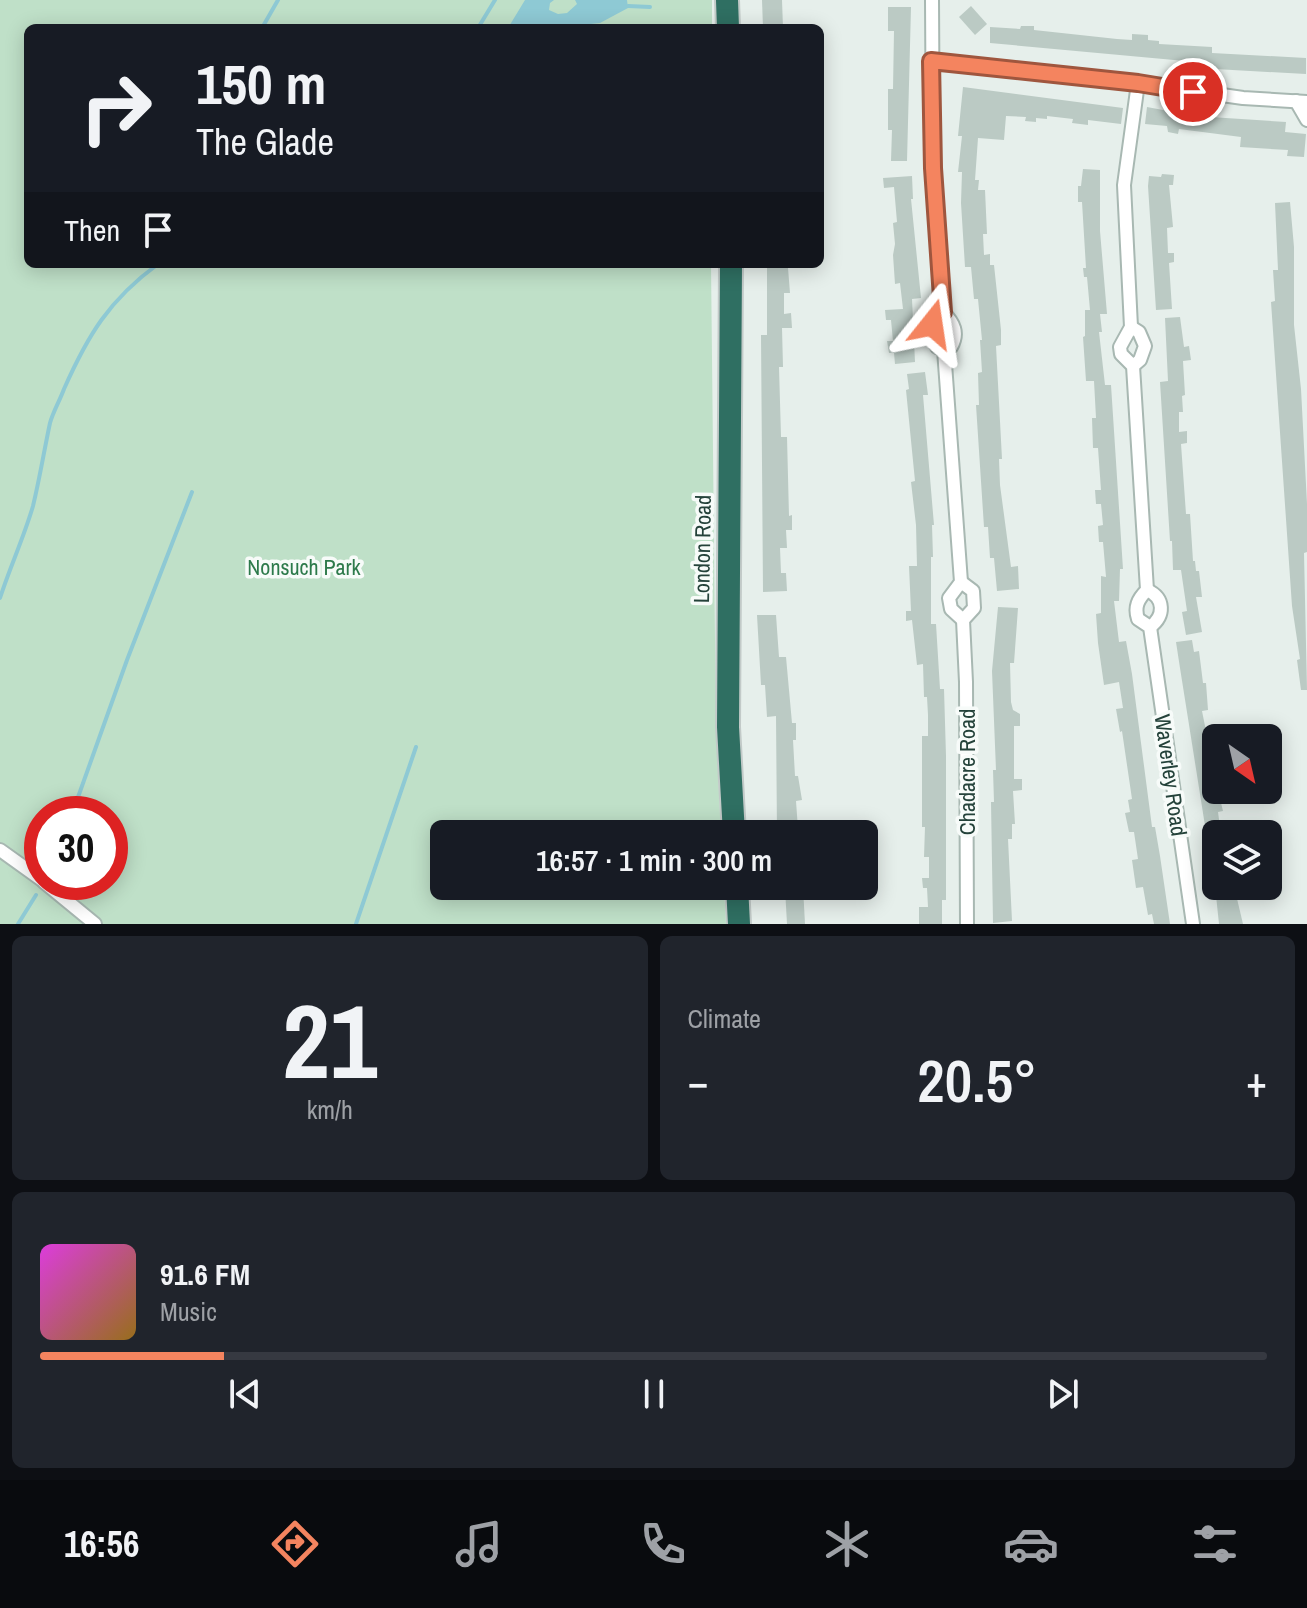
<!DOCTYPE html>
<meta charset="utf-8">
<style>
body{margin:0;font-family:"Archivo Narrow",sans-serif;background:#20242c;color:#f1f3f6;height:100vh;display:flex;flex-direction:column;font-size:30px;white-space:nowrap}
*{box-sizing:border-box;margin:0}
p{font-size:26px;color:#9ea1a6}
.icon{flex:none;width:44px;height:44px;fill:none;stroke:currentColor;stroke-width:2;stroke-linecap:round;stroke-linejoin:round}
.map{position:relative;height:924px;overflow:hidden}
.panel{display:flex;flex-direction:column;gap:12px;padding:12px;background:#0d0f14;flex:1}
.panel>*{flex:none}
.banner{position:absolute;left:24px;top:24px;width:800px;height:244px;border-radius:12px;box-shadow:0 4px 20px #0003;background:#171b24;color:#f1f3f6;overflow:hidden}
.needle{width:52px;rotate:146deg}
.controls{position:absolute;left:1202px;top:724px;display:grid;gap:16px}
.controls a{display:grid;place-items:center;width:80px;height:80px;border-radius:12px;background:#171b24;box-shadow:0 4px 20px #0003;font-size:40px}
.speed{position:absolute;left:24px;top:796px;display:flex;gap:16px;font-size:40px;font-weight:700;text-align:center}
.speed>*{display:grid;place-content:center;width:104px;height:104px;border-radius:50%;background:#171b24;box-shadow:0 4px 20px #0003;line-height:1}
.speed .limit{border:12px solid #d22;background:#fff;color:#111}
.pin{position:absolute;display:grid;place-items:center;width:68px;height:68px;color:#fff;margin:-34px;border:4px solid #fff;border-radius:50%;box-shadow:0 2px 8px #0007}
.me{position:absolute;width:88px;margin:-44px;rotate:15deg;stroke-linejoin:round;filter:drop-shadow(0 0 6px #0008)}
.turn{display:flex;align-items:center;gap:28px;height:168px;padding:0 40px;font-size:36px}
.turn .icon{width:104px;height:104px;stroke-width:2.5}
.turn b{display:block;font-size:56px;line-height:68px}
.then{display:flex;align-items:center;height:76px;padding:0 40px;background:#0003;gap:16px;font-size:30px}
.big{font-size:60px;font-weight:600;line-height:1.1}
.panel .tile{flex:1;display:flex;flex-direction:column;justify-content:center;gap:12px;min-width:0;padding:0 28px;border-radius:12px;background:#20242c}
.panel .dial{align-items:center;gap:0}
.dial b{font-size:104px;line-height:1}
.song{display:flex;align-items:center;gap:24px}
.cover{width:96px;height:96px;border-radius:12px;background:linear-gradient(135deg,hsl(300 70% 55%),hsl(40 70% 35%))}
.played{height:8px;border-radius:4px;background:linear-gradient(90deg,#f4845f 15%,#363941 15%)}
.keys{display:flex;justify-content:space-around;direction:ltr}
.heat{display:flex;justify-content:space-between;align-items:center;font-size:44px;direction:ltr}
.panel .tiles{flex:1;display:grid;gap:12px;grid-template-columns:1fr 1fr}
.tile:last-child{grid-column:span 2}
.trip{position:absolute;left:430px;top:820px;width:448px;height:80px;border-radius:12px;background:#171b24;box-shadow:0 4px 20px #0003;font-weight:600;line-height:80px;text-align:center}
.menu{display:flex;height:128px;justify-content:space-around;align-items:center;background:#090b0e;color:#9ea1a6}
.menu .icon{width:56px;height:56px}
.menu .current{color:#f4845f}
.menu b{font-size:36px;color:#f1f3f6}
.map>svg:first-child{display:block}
</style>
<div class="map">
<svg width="1307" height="924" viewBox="0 0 1307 924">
<rect width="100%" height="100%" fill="#e6efeb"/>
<path fill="#bfe0c8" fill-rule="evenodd" d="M0,0H712V28H28V264H711L716,732L721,834H444V886H724L726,924H0ZM42,814H110V882H42Z"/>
<path fill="#8ec9d4" d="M525,0H554L550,3L549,10L558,14L567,13L577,4L575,0H627L628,8L600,23L554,28H508Z"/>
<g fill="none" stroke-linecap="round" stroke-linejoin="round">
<g stroke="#8ec9d4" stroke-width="4">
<path d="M628,6L650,7"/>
<path d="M262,28L278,0"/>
<path d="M478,28L495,0"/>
<path d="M0,598C10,567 24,537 33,506C40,477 44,451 50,423C53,412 60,400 64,389C88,335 109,300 158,264"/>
<path d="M72,814L127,660L192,492"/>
<path d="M18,924L36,895"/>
<path d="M356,924L416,747"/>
</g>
</g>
<g fill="#bbcac4">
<path d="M762,0H782L783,28H763Z"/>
<path d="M971,6L987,24L975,35L959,17Z"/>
<path d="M888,7H911L907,161H891L892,130H888V89H893L894,31H888Z"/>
<path d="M1021,26H1034V30L1117,39L1132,40V34L1148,35V40L1159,41V44L1212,47V53L1306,58V74L1215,69L1216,66L1185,65V61L990,43V27L1020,29Z"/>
<path d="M963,87L1123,108L1121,124L1088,120V125L1072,123L1073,119L1047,116V119L1036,118V122L1025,121L1026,117L1006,116L1004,140L978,138L975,180H979L978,190H985L987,234H983L984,255L990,254V265H994L1001,330V345L996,346L1002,459H999L1000,485L1011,567L1018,566L1019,589L997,591L994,558H990L988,527H984L976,405H979L978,373L982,372L980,340H982L978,299H974L971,267H965L961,203L962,172H958L962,136H958Z"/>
<path d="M1147,107L1195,116L1286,122L1285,132L1306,134L1304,157L1287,156L1288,150L1240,147L1241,137L1179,129L1178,134L1168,132L1167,126L1145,124Z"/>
<path d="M1083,169L1100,170V231L1107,314H1100L1102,332H1099L1105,385H1111L1123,569H1120L1119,601H1114L1119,642L1126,641L1132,674L1152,827H1155L1160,856L1170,924H1154L1152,914L1148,915L1143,887L1136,888L1132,860L1138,859L1134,832H1129L1125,813L1130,812L1128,800L1132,799L1122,731L1120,732L1116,709L1123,708L1119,682L1104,685L1098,643L1096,614L1101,613V576L1106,577L1103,542H1099L1098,526L1103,525L1101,504H1096L1095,490H1101L1098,448H1093L1092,418H1096L1094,381H1086L1083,337L1085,336V310H1090L1087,277H1084L1083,268H1086L1082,202H1078V186H1081Z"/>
<path d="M1162,174L1174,175L1173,185H1169L1173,227L1167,228L1168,253H1174V262L1169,263L1172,309L1156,310L1148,186L1149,176L1161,177Z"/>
<path d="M912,176L913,199H911L921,298L912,299L915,362L895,364L894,353H889L887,341H893L891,320H886L885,310L903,309L900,283L895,284L893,255L895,244L893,223L897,222L894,187L884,188L883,178Z"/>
<path d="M1290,202L1294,247V325L1301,389L1307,504V552L1304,553L1307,690H1301L1297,660L1300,659L1292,606L1271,302L1275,301L1273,270H1278L1275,203Z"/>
<path d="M767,268H788L790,293H784V314L791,313L792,328H782L783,367H779L781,437H787L789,516L792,515V530H786L787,548H780L781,573H786L787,591L763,592L761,335H767Z"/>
<path d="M1180,317L1184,347L1189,346L1191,360L1183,361L1185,395L1182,396L1183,412H1179V432L1187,431V443L1181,444L1186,514H1190L1193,561H1195L1196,571H1199L1202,597H1196L1202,632L1186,635L1182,612L1187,611L1181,570H1173L1172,541H1170L1160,382L1168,381L1165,318Z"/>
<path d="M925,372L928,395H923L934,525H932L933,557H931V624H936L940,689H944L946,756V900H942V924H919V907H928L927,888H923L922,878H929V857H924L925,827H922V736H928V715L927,697H924L923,664L917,665L912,620L906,621V611H911L909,566H917L916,525L911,482L915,481L906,390L909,389L907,374Z"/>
<path d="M998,607L1018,608L1014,663H1010L1011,702L1013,710L1020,714V726H1014V779H1022V790L1013,791L1015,824H1012V839H1008L1012,921L993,923L991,802H994L993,770H996L992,671Z"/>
<path d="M757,615H776L779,657H786L792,723H796V740H793L795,776H798L802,800L796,801L798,829H795V834H777L776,716L767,717L765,685H761Z"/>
<path d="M1192,640L1194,652L1199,651L1203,683H1206L1208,710L1202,711L1206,731L1212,730L1214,746H1211L1213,758H1210L1223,811L1218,812L1221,834H1208L1206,832L1180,668L1176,642Z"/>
<path d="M1215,886H1234L1243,924H1219Z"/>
<path d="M803,887L805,924H787L785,888Z"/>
</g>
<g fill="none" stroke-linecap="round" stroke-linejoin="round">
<defs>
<g id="street">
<path d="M932,0L933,168L943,312C954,323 959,333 951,347L944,350"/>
<path d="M931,61L1138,83L1243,98L1307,102"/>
<path d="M1138,83L1124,185L1131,327L1120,347L1121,354L1133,366L1147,590C1138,599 1134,607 1138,619L1150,627L1193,924"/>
<path d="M1296,101L1307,120"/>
<path d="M943,312C930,323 928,332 937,347L944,350"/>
<path d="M1131,327L1139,332L1145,346L1140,360L1133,366"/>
<path d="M944,350L961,582L949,598L951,609L963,620"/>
<path d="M961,582L973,591L974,608L963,620L966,682L967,924"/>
<path d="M1147,590C1165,598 1165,616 1150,627"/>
<path d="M0,850L42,880"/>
<path d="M44,882L95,924"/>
</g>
<g id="highway">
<path d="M727,0L728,28"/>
<path d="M731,264L728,727L734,834"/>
<path d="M737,886L739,924"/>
</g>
</defs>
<use href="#street" stroke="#a8b8b2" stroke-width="16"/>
<use href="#highway" stroke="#c2cac8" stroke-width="26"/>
<use href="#street" stroke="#fff" stroke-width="12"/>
<use href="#highway" stroke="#2f6f62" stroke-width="22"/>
</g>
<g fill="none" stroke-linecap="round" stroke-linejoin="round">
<defs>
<path id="route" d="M932,324L943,312L933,168L931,61L1138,83L1193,92"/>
</defs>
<use href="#route" stroke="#9f563e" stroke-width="20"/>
<use href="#route" stroke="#f4845f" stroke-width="14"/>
</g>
<g text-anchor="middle" stroke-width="7" stroke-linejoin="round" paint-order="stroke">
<g font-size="22" fill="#24423a" stroke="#f7fbf9">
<text transform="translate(702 549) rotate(-89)" y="8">London Road</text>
<text transform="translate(967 772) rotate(-90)" y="8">Chadacre Road</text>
<text transform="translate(1171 775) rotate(82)" y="8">Waverley Road</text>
</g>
<g font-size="22" fill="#2d7a4b" stroke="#f7fbf9">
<text x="304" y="575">Nonsuch Park</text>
</g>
</g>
</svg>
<div class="controls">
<a><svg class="needle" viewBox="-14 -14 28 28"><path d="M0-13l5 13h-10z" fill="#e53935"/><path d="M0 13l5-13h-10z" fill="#9ea1a6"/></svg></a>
<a><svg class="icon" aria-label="layers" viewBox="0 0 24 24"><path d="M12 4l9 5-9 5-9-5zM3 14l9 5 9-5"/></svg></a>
</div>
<div class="speed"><div class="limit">30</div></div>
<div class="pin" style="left:1193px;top:92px;background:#d93025"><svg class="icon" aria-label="arrive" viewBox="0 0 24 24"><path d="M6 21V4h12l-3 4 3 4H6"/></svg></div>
<svg class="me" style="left:932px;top:324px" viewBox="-20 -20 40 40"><path d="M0-17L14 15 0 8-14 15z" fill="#f4845f" stroke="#fff" stroke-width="4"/></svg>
<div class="trip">16:57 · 1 min · 300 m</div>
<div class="banner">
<div class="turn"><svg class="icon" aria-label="right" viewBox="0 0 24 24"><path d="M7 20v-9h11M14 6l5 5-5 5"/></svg><div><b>150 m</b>The Glade</div></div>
<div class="then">Then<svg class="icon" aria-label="arrive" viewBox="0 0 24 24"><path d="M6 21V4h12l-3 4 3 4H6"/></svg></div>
</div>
</div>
<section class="panel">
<div class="tiles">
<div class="tile dial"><b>21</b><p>km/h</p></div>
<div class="tile"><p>Climate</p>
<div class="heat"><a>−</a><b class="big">20.5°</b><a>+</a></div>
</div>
<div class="tile">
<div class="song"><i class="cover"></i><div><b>91.6 FM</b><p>Music</p></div></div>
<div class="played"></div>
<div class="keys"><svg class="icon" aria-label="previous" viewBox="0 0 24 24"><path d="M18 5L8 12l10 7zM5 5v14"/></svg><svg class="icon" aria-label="pause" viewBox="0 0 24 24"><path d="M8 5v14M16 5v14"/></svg><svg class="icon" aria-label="next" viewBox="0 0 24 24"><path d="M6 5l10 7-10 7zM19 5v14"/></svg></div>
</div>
</div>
</section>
<nav class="menu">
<b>16:56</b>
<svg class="icon current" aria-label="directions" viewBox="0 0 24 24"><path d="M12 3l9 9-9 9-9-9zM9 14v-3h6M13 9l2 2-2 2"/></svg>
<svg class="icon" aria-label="music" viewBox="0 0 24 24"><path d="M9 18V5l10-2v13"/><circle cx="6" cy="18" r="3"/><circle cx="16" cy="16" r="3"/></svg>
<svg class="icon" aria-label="phone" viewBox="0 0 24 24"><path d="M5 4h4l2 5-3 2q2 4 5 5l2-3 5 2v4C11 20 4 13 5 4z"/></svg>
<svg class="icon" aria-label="climate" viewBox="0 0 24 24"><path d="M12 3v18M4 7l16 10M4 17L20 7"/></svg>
<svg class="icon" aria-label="car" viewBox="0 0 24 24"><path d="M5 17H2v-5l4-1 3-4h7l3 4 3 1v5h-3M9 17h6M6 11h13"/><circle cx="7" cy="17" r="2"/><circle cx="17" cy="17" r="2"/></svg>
<svg class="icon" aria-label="filters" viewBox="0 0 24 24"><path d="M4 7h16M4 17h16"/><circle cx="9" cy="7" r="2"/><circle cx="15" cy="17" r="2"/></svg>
</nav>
